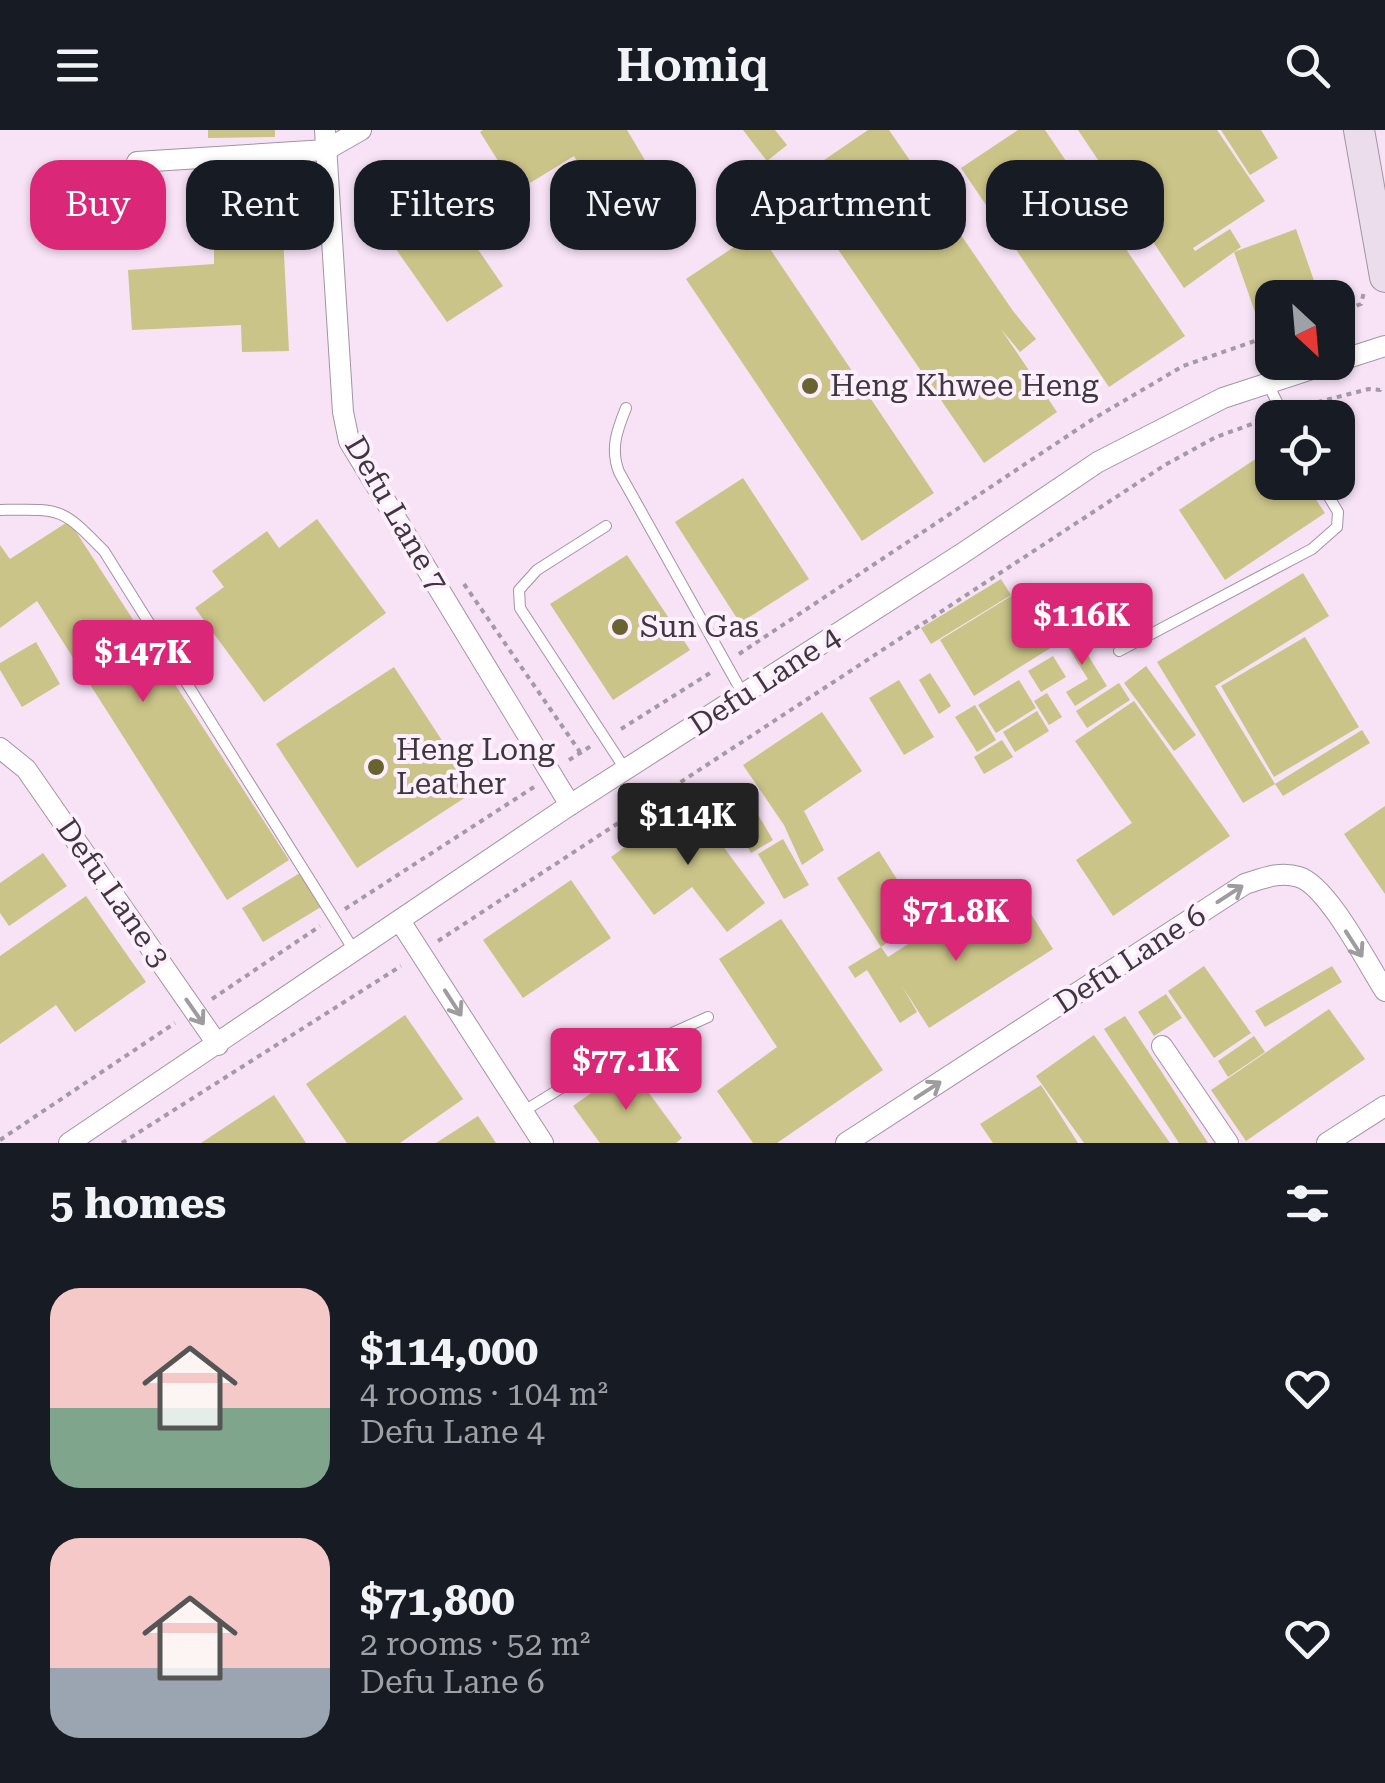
<!DOCTYPE html>
<html lang="en">
<head>
<meta charset="utf-8">
<style>
  :root { --surface:#171b24; --page:#242831; --text:#f1f3f6; --muted:#9ea1a6; --accent:#db2777 }
  body { margin:0; font-family:"Roboto Serif",serif; background:var(--page); color:var(--text); height:100vh; display:flex; flex-direction:column; font-size:38px; white-space:nowrap }
  * { box-sizing:border-box; margin:0 }
  p { font-size:32px; color:var(--muted) }
  .icon { flex:none; width:55px; height:55px; fill:none; stroke:currentColor; stroke-width:2; stroke-linecap:round; stroke-linejoin:round }
  .map { position:relative; height:1013px; overflow:hidden }
  .side { display:flex; flex-direction:column; background:var(--surface); flex:1 }
  .side>* { flex:none }
  .banner { position:absolute; left:30px; top:30px; width:1325px; height:90px; display:flex; gap:20px }
  .needle { width:65px; rotate:154deg }
  .buttons { position:absolute; left:1255px; top:150px; display:grid; gap:20px }
  .buttons a { display:grid; place-items:center; width:100px; height:100px; border-radius:20px; background:var(--surface); box-shadow:0 2px 8px #0004; font-size:50px }
  .price { position:absolute; translate:-50% -85px; padding:0 22px; border-radius:10px; background:var(--accent); color:#fff; font-size:32px; line-height:65px; filter:drop-shadow(0 2px 5px #0008) }
  .price::after { content:''; position:absolute; left:50%; top:60px; width:30px; height:22px; margin-left:-15px; background:inherit; clip-path:polygon(0 0,100% 0,50% 100%) }
  .price.current { background:#222; color:#fff }
  ul { padding:0; list-style:none }
  li { display:flex; align-items:center; gap:30px; height:250px; padding:0 50px }
  li span { display:grid; place-items:center; flex:none; width:280px; height:200px; border-radius:30px; color:#555 }
  li>.icon { margin-inline-start:auto }
  span .icon { width:120px; height:120px; fill:#fffc; stroke-width:1 }
  li b { font-size:42px }
  h2 { display:flex; justify-content:space-between; align-items:center; height:120px; padding:0 50px; font-size:42px }
  .tag { padding:0 35px; border-radius:30px; background:var(--surface); box-shadow:0 2px 8px #0004; font-size:35px; line-height:90px }
  .tag.current { background:var(--accent); color:#fff }
  header { display:flex; justify-content:space-between; align-items:center; height:130px; padding:0 50px; background:var(--surface); font-size:45px; font-weight:600 }
  .map>svg:first-child { display:block }
</style>
</head>
<body>
<header><svg class="icon" aria-label="menu" viewBox="0 0 24 24"><path d="M4 6h16M4 12h16M4 18h16"/></svg>Homiq<svg class="icon" aria-label="search" viewBox="0 0 24 24"><circle cx="10" cy="10" r="6"/><path d="M15 15l6 6"/></svg></header>
<div class="map">
<svg width="1385" height="1013" viewBox="0 0 1385 1013">
  <rect width="100%" height="100%" fill="#feeffe"/>
  <path fill="#f7e2f6" fill-rule="evenodd" d="M0 0H1385V1013H0ZM1272 168H1338V232H1272ZM1272 288H1338V352H1272Z"/>
  <g fill="#cac488">
    <polygon points="208,0 275,0 275,7 208,8"/>
    <polygon points="483,0 627,0 649,37 598,68 574,26 517,61 480,2"/>
    <polygon points="743,0 775,0 787,15 767,31"/>
    <polygon points="868,0 889,0 1013,181 1036,209 1020,222 1001,199 1057,282 984,333 792,52"/>
    <polygon points="1018,0 1045,0 1185,206 1109,257 961,38"/>
    <polygon points="1078,0 1217,0 1265,71 1193,118 1195,121 1230,99 1241,117 1234,122 1296,99 1320,168 1272,168 1272,202 1263,205 1234,122 1184,158"/>
    <polygon points="1221,0 1261,0 1278,28 1250,45"/>
    <polygon points="281,67 289,221 242,222 241,195 132,200 128,140 214,134 214,72"/>
    <polygon points="447,74 503,156 447,192 391,112"/>
    <polygon points="758,101 934,363 862,411 686,149"/>
    <polygon points="1272,318 1272,352 1304,352 1325,383 1225,450 1179,380"/>
    <polygon points="743,348 809,449 740,493 675,392"/>
    <polygon points="317,389 386,483 264,572 195,478 224,457 212,441 267,401 279,418"/>
    <polygon points="69,391 289,730 227,770 37,471 0,498 0,415 10,429"/>
    <polygon points="627,425 690,520 613,570 550,474"/>
    <polygon points="1303,443 1329,486 1215,556 1275,654 1243,673 1157,532"/>
    <polygon points="1001,449 1011,465 931,514 921,498"/>
    <polygon points="1016,463 1052,517 974,566 940,510"/>
    <polygon points="1068,493 1107,556 1075,576 1066,562 1088,549 1057,500"/>
    <polygon points="1305,507 1359,597 1274,647 1221,556"/>
    <polygon points="36,512 60,554 22,577 0,540 0,533"/>
    <polygon points="1053,526 1066,547 1041,562 1028,541"/>
    <polygon points="1146,536 1196,605 1174,621 1124,553"/>
    <polygon points="394,537 475,661 357,738 276,614"/>
    <polygon points="930,543 951,576 939,584 919,550"/>
    <polygon points="899,550 934,607 904,625 869,568"/>
    <polygon points="1019,550 1036,578 996,603 978,575"/>
    <polygon points="1119,553 1130,570 1087,598 1076,581"/>
    <polygon points="1047,563 1062,587 1049,595 1034,571"/>
    <polygon points="1134,571 1230,706 1113,786 1076,730 1132,693 1075,611"/>
    <polygon points="975,575 996,610 977,622 955,587"/>
    <polygon points="1037,581 1049,601 1015,622 1003,602"/>
    <polygon points="822,582 862,641 804,681 824,720 802,735 784,695 743,635"/>
    <polygon points="1362,600 1370,613 1283,666 1275,654"/>
    <polygon points="1002,610 1013,627 984,644 974,627"/>
    <polygon points="744,661 773,710 751,723 723,675"/>
    <polygon points="689,670 765,773 727,802 692,757 654,785 611,727"/>
    <polygon points="1385,676 1385,764 1344,704"/>
    <polygon points="783,709 809,755 784,769 758,724"/>
    <polygon points="879,721 923,790 881,817 837,748"/>
    <polygon points="43,723 67,756 9,796 0,783 0,753"/>
    <polygon points="300,743 321,777 263,812 242,778"/>
    <polygon points="571,750 611,808 523,868 483,810"/>
    <polygon points="1019,765 1053,819 929,898 902,856 917,882 900,893 867,840 855,848 848,837 881,817 888,827 933,798 943,813"/>
    <polygon points="86,766 146,852 75,902 56,875 0,914 0,826"/>
    <polygon points="781,789 883,940 777,1013 753,1013 717,961 777,917 719,829"/>
    <polygon points="1204,836 1251,903 1214,928 1168,861"/>
    <polygon points="1332,836 1342,852 1265,897 1255,881"/>
    <polygon points="1166,864 1182,888 1154,906 1138,882"/>
    <polygon points="1329,879 1365,929 1246,1011 1211,960"/>
    <polygon points="405,885 463,969 400,1013 347,1013 306,954"/>
    <polygon points="1125,886 1208,1013 1179,1013 1104,899"/>
    <polygon points="1094,905 1170,1013 1084,1013 1036,946"/>
    <polygon points="1254,906 1265,922 1228,947 1218,931"/>
    <polygon points="629,936 682,1008 676,1013 600,1013 573,976"/>
    <polygon points="1041,955 1078,1013 993,1013 980,994"/>
    <polygon points="274,965 306,1013 201,1013"/>
    <polygon points="478,986 496,1013 436,1013"/>
  </g>
  <g fill="none" stroke-linecap="round" stroke-linejoin="round">
    <defs>
      <g id="lane">
        <polyline points="1268,254 1285,288"/>
        <path d="M626 278C617 300 610 319 619 342L743 564"/>
        <path d="M0 380C62 379 61 377 104 421L355 822"/>
        <polyline points="606,396 537,440 519,460 520,478 625,639"/>
        <polyline points="1119,521 1312,419 1337,397 1338,382 1320,352"/>
        <polyline points="524,981 592,939 708,887"/>
      </g>
      <g id="street">
        <polyline points="325,0 343,282 349,311 570,675"/>
        <polyline points="137,32 326,20 361,0"/>
        <polyline points="1338,231 1385,216"/>
        <polyline points="0,618 26,639 218,915"/>
        <polyline points="400,791 543,1013"/>
        <polyline points="1162,916 1228,1013"/>
        <polyline points="69,1013 570,675 963,423 1098,332 1223,268 1333,232"/>
        <path d="M846 1013 1245 754C1264 748 1280 741 1299 747 1328 756 1368 835 1385 861"/>
        <polyline points="1327,1013 1385,976"/>
      </g>
      <polyline id="secondary" points="1359,0 1385,147"/>
    </defs>
    <use href="#lane" stroke="#a294a2" stroke-width="12"/>
    <use href="#street" stroke="#a294a2" stroke-width="22"/>
    <use href="#secondary" stroke="#a294a2" stroke-width="32"/>
    <g stroke="#a499a4" stroke-width="4" stroke-dasharray="5 5" stroke-linecap="butt">
      <polyline points="1338,183 1361,174 1364,162"/>
      <polyline points="1298,277 1369,259 1380,260 1382,257"/>
      <polyline points="464,454 580,622"/>
      <polyline points="739,524 1093,289 1183,236 1272,205"/>
      <polyline points="621,599 710,543"/>
      <polyline points="569,630 591,616"/>
      <polyline points="345,779 534,657"/>
      <polyline points="438,811 1165,335 1216,307 1266,289"/>
      <polyline points="212,869 320,796"/>
      <polyline points="0,1010 175,893"/>
      <polyline points="122,1013 401,836"/>
    </g>
    <use href="#lane" stroke="#fff" stroke-width="10"/>
    <use href="#street" stroke="#fff" stroke-width="20"/>
    <use href="#secondary" stroke="#ecddec" stroke-width="30"/>
  </g>
  <defs><path id="oneway-shaft" d="M-6 0H5M1.5-3L5.5 0L1.5 3" fill="none" stroke-width="1.6" stroke-linecap="round" stroke-linejoin="round" transform="scale(2.5)"/></defs>
  <g stroke="#9e9c9e">
    <use href="#oneway-shaft" transform="translate(1230 764) rotate(-33)"/>
    <use href="#oneway-shaft" transform="translate(1354 814) rotate(57)"/>
    <use href="#oneway-shaft" transform="translate(453 873) rotate(57)"/>
    <use href="#oneway-shaft" transform="translate(195 882) rotate(55)"/>
    <use href="#oneway-shaft" transform="translate(928 960) rotate(-33)"/>
  </g>
  <g fill="#68632f" stroke="#feeffe" stroke-width="4">
    <circle cx="810" cy="256" r="10"/>
    <circle cx="620" cy="497" r="10"/>
    <circle cx="376" cy="637" r="10"/>
  </g>
  <g text-anchor="middle" stroke-width="8" stroke-linejoin="round" paint-order="stroke">
    <g font-size="30" fill="#3e383e" stroke="#feeffe" text-anchor="start">
      <text x="830" y="266">Heng Khwee Heng</text>
      <text x="640" y="507">Sun Gas</text>
      <text x="396" y="630">Heng Long<tspan x="396" dy="34">Leather</tspan></text>
    </g>
    <g font-size="30" fill="#3e383e" stroke="#feeffe">
      <text transform="translate(396 384) rotate(60)" y="10">Defu Lane 7</text>
      <text transform="translate(765 551) rotate(-33)" y="10">Defu Lane 4</text>
      <text transform="translate(113 763) rotate(55)" y="10">Defu Lane 3</text>
      <text transform="translate(1130 829) rotate(-33)" y="10">Defu Lane 6</text>
    </g>
  </g>
</svg>
<div class="buttons">
<a><svg class="needle" viewBox="-14 -14 28 28"><path d="M0-13l5 13h-10z" fill="#e53935"/><path d="M0 13l5-13h-10z" fill="#9ea1a6"/></svg></a>
<a><svg class="icon" aria-label="locate" viewBox="0 0 24 24"><circle cx="12" cy="12" r="6"/><path d="M12 2v4M12 18v4M2 12h4M18 12h4"/></svg></a>
</div>
<b class="price" style="left:1082px;top:538px">$116K</b>
<b class="price" style="left:143px;top:575px">$147K</b>
<b class="price current" style="left:688px;top:738px">$114K</b>
<b class="price" style="left:956px;top:834px">$71.8K</b>
<b class="price" style="left:626px;top:983px">$77.1K</b>
<div class="banner">
<a class="tag current">Buy</a>
<a class="tag">Rent</a>
<a class="tag">Filters</a>
<a class="tag">New</a>
<a class="tag">Apartment</a>
<a class="tag">House</a>
</div>
</div>
<section class="side">
<h2>5 homes<svg class="icon" aria-label="filters" viewBox="0 0 24 24"><path d="M4 7h16M4 17h16"/><circle cx="9" cy="7" r="2"/><circle cx="15" cy="17" r="2"/></svg></h2>
<ul>
<li><span style="background:linear-gradient(#f6c9c9 60%,#7fa58c 0)"><svg class="icon" aria-label="home" viewBox="0 0 24 24"><path d="M3 11l9-7 9 7M6 9v11h12V9"/></svg></span><div><b>$114,000</b><p>4 rooms · 104 m²</p><p>Defu Lane 4</p></div><svg class="icon" aria-label="heart" viewBox="0 0 24 24"><path d="M12 20l-8-8c-3-5 5-10 8-4 3-6 11-1 8 4z"/></svg></li>
<li><span style="background:linear-gradient(#f6c9c9 65%,#9aa5b1 0)"><svg class="icon" aria-label="home" viewBox="0 0 24 24"><path d="M3 11l9-7 9 7M6 9v11h12V9"/></svg></span><div><b>$71,800</b><p>2 rooms · 52 m²</p><p>Defu Lane 6</p></div><svg class="icon" aria-label="heart" viewBox="0 0 24 24"><path d="M12 20l-8-8c-3-5 5-10 8-4 3-6 11-1 8 4z"/></svg></li>
</ul>
</section>
</body>
</html>
